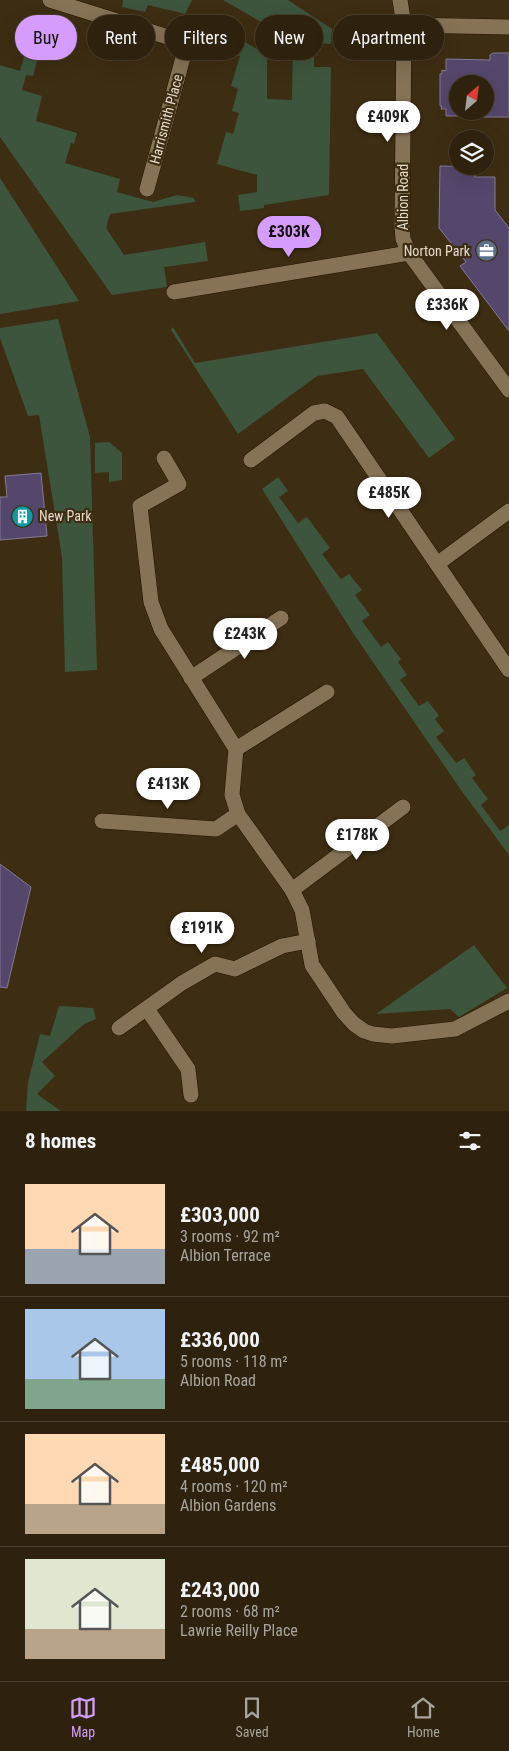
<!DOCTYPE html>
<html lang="en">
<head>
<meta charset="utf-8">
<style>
  :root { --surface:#2e220e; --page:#3a2f1c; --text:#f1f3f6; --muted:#a7a49e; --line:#493f2e; --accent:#d59cfb }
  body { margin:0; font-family:"Roboto Condensed",sans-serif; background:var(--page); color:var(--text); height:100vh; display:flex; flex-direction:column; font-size:19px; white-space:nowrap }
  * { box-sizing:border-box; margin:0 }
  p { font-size:16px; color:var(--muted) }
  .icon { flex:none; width:28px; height:28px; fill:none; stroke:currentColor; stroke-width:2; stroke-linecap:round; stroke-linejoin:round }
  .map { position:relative; height:1111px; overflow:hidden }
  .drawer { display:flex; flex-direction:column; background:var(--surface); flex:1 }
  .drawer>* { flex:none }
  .hud { position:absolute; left:15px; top:15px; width:480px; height:45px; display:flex; gap:10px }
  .needle { width:32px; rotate:28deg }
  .fabs { position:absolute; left:449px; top:75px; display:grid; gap:10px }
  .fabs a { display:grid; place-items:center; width:45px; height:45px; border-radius:50%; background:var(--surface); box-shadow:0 5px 20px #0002,0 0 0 1px var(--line); font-size:25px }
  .price { position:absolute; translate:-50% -42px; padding:0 11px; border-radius:18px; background:#fff; color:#222; font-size:16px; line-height:32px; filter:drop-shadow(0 1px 2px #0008) }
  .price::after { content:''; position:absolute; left:50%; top:30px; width:15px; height:11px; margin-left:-8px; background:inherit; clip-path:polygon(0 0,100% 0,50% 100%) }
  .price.selected { background:var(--accent); color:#111 }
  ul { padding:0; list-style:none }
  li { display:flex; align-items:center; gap:15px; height:125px; padding:0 25px }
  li+li { border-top:1px solid var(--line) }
  li span { display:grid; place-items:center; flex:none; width:140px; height:100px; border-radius:0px; color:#555 }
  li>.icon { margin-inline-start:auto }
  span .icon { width:60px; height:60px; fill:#fffc; stroke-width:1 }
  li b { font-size:21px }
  h2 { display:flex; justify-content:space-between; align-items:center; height:60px; padding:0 25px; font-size:21px }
  .chip { padding:0 18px; border-radius:22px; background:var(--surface); box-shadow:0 5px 20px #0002,0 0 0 1px var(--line); font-size:18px; line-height:45px }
  .chip.selected { background:var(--accent); color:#111 }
  .menu { display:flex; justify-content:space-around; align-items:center; height:70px; border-top:1px solid var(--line); background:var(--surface); font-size:14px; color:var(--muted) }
  .menu a { display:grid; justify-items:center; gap:2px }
  .menu .selected { color:var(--accent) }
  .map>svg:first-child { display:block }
</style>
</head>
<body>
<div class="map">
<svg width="509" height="1111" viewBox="0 0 509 1111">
  <rect width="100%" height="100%" fill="#3d2d12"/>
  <g fill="#3d553c">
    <polygon points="123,0 192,0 185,14 148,5 145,12 122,7"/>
    <polygon points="223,0 288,0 332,29 331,44 314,43 314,67 331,67 329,195 264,205 264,208 240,211 238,195 257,192 257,175 217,164 226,132 233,134 239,113 232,111 238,89 231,86 240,56 236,55 240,39 267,55 267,99 292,100 293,36 278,36 280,33"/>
    <polygon points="40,18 48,21 33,76 26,75 22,90 42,96 36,121 77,133 74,144 71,143 65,163 120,179 117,192 153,202 177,195 194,198 195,202 110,214 106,228 124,255 205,242 208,261 164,267 167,287 112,295 0,137 0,65 20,71 27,46 32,47"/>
    <polygon points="0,178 79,301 0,314"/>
    <polygon points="58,319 90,437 97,670 65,672 62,557 39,415 28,416 0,338 0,328"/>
    <polygon points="173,327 195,363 377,333 455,439 429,458 363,369 317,376 238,434 171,330"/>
    <polygon points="109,442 122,453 122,480 109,482 109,472 95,473 95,443"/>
    <polygon points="278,477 288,491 279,497 298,523 307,517 330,548 322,554 341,579 349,574 362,590 355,595 370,615 362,621 381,647 388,642 401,659 398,662 407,675 400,680 419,706 428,701 439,716 435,719 444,731 436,737 456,763 464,758 476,775 472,778 488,799 481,805 500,831 509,825 509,855 461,790 353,633 262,489"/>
    <polygon points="474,945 507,988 459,1017 450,1009 376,1014"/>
    <polygon points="59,1006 93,1008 96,1019 84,1024 42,1062 55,1076 37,1094 61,1111 26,1111 28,1082 40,1034 50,1036"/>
  </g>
  <g fill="#55476b" stroke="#847998" fill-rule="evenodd">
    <path d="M493 53H509V117H480L477 112V116H446V109H441L442 106H440V74H442V70L446 71V59L490 60V55ZM458 84H485V111H458Z"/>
    <polygon points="440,166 475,167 475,177 495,177 495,210 509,228 509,331 460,266 466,262 439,228"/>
    <polygon points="41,473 47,536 0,540 0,497 7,497 5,476"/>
    <polygon points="0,864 31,887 7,988 0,987"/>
  </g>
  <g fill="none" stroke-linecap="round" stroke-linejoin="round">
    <defs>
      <g id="street">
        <polyline points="50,0 187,43 147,189"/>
        <polyline points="400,0 404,25 402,226 403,239 409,253 509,390"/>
        <polyline points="404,25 509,27"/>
        <polyline points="174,292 409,253"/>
        <polyline points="164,458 179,484 140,506 151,602 161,629 236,749 232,795 238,814 292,890 302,910 312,965 344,1013 354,1024 364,1031 373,1034 392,1036 455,1029 509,1001"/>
        <polyline points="251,460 314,413 325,411 337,417 509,670"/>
        <polyline points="437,564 509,511"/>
        <polyline points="191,678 281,618"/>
        <polyline points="236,749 327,692"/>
        <polyline points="102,821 216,829 238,814"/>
        <polyline points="292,890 403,807"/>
        <polyline points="147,1009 188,1069 191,1095"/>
        <polyline points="119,1028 182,983 215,964 235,969 282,946 308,941"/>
      </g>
    </defs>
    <use href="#street" stroke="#241400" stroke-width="16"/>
    <use href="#street" stroke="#867356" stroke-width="15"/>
  </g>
  <defs>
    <symbol id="office-disc" viewBox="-11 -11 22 22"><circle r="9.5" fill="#5c6f8a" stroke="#3d2d12"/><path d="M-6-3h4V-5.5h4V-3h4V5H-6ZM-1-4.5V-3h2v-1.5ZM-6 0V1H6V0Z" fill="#fff"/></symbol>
    <symbol id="building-disc" viewBox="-11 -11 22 22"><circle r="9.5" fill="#0f9aa8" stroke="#3d2d12"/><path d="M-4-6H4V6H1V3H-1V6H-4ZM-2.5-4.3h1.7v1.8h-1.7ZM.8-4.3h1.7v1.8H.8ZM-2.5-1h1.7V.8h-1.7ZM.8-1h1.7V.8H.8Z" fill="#fff"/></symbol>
  </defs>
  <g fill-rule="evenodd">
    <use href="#office-disc" x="474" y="238" width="25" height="25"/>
    <use href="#building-disc" x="10" y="504" width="25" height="25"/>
  </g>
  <g text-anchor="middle" stroke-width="4.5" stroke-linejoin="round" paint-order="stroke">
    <g font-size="14" fill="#e5dacb" stroke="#3d2d12">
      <text transform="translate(166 119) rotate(-75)" y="5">Harrismith Place</text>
      <text transform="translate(403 197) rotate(-90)" y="5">Albion Road</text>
    </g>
    <g font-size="14" fill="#e5dacb" stroke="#3d2d12" text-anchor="end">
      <text x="470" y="256">Norton Park</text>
      <text x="39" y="521" text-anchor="start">New Park</text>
    </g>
  </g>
</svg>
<div class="fabs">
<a><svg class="needle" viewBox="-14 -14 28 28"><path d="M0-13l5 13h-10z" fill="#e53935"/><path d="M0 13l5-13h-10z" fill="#a7a49e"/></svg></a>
<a><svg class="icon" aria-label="layers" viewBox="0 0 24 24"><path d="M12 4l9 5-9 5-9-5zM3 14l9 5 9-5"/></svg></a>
</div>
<b class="price" style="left:388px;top:143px">£409K</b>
<b class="price selected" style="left:289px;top:258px">£303K</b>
<b class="price" style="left:447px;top:331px">£336K</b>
<b class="price" style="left:389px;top:519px">£485K</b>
<b class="price" style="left:245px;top:660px">£243K</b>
<b class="price" style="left:168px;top:810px">£413K</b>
<b class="price" style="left:357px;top:861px">£178K</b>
<b class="price" style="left:202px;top:954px">£191K</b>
<div class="hud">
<a class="chip selected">Buy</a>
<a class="chip">Rent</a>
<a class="chip">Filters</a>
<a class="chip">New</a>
<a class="chip">Apartment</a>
</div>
</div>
<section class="drawer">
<h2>8 homes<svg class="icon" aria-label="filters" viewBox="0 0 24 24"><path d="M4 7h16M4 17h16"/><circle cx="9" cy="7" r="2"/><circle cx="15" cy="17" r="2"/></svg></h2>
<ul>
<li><span style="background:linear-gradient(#ffd9b3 65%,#9aa5b1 0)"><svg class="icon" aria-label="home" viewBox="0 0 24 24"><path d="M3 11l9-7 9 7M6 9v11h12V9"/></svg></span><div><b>£303,000</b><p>3 rooms · 92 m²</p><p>Albion Terrace</p></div></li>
<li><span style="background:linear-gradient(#a9c7e8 70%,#7fa58c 0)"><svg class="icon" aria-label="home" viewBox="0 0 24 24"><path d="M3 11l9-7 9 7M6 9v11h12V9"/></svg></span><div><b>£336,000</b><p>5 rooms · 118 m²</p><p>Albion Road</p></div></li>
<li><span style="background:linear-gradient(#ffd9b3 70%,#b9a48a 0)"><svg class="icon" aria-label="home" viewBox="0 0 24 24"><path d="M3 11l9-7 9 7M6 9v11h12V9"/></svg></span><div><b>£485,000</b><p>4 rooms · 120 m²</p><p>Albion Gardens</p></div></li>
<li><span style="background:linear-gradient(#dfe7d0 70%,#b9a48a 0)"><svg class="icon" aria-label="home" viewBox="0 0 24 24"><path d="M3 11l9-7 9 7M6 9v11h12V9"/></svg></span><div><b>£243,000</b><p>2 rooms · 68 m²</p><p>Lawrie Reilly Place</p></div></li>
</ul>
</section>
<nav class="menu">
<a class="selected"><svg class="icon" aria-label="map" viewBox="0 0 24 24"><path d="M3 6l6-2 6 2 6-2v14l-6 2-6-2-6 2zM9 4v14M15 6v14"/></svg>Map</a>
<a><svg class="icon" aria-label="saved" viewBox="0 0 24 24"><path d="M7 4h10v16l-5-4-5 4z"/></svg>Saved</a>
<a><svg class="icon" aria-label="home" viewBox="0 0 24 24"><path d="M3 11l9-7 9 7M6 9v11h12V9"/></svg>Home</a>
</nav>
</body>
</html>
